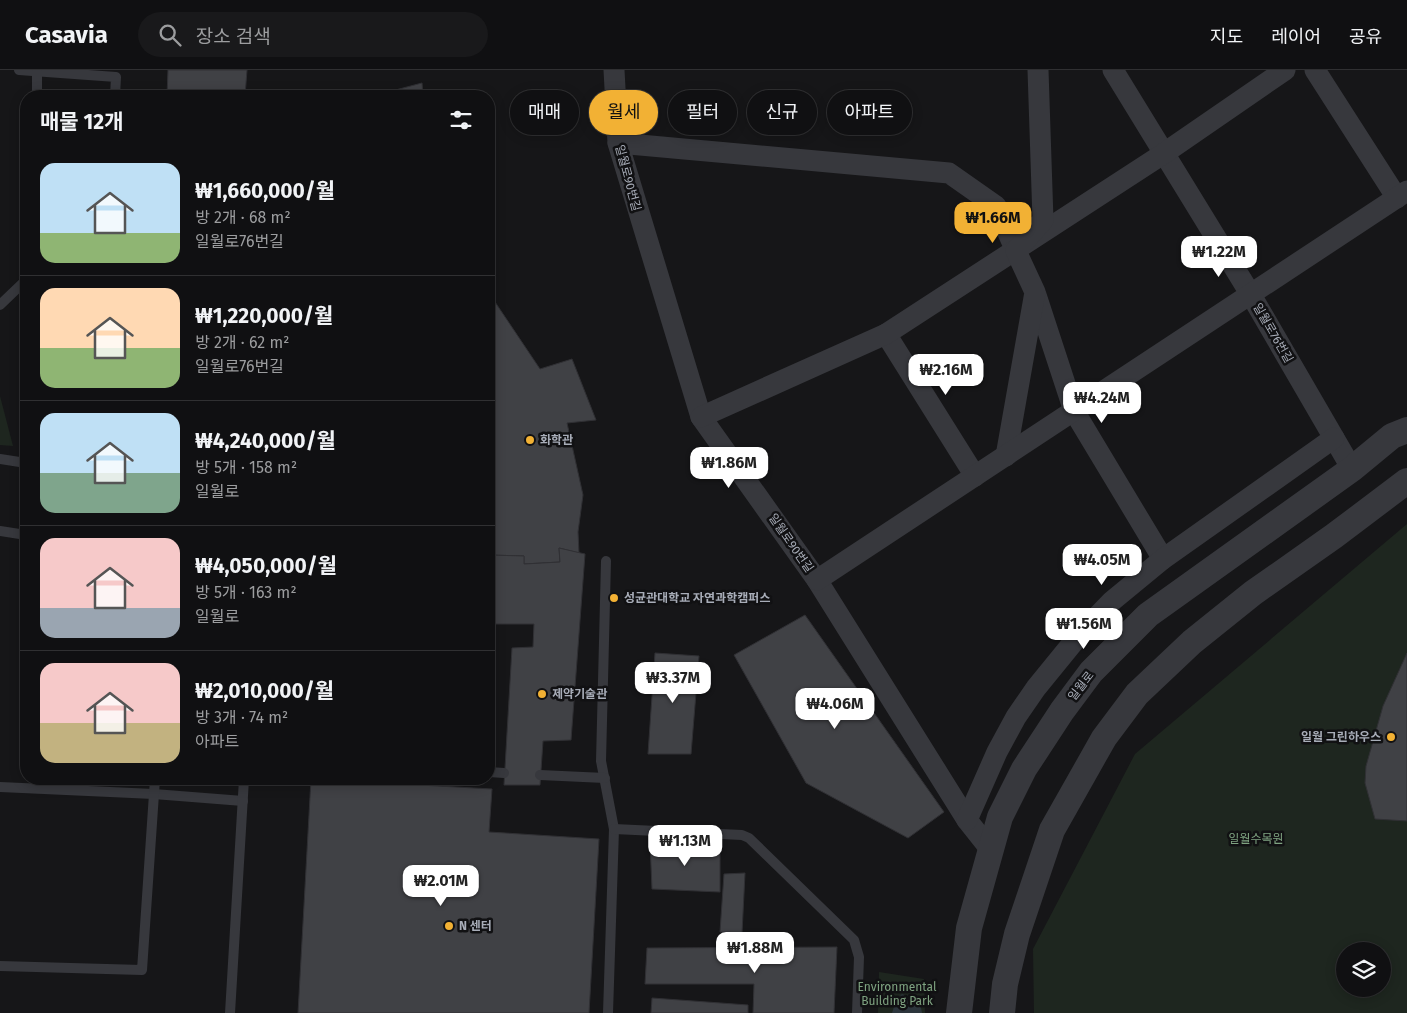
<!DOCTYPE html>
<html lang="ko">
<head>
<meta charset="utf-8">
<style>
  :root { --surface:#101012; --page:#19191b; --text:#f1f3f6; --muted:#9c9d9f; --line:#303032; --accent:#f2b134 }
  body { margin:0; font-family:"Fira Sans","Noto Sans KR",sans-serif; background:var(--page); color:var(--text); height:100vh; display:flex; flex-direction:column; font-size:19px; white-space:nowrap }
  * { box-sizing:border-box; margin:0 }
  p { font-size:16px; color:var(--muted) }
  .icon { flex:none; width:28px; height:28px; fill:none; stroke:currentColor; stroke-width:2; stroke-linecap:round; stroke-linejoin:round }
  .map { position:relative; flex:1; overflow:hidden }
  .details { position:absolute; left:20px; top:20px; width:475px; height:695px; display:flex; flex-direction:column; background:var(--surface); border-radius:20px; box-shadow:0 2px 12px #0003,0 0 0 1px var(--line) }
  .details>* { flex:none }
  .hud { position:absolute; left:510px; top:20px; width:475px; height:45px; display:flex; gap:10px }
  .fabs { position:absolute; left:1336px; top:872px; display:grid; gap:10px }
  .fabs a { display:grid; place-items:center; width:55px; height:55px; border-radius:50%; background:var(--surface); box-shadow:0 2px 12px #0003,0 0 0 1px var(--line); font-size:25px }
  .price { position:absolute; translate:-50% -42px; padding:0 11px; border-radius:10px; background:#fff; color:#222; font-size:16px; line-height:32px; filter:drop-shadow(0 1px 2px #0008) }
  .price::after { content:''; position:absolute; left:50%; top:30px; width:15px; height:11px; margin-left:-8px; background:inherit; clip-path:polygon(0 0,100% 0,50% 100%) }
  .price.selected { background:var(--accent); color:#111 }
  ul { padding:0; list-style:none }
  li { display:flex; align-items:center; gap:15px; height:125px; padding:0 20px }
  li+li { border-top:1px solid var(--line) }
  li span { display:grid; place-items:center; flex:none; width:140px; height:100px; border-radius:15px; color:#555 }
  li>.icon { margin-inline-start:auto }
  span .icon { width:60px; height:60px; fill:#fffc; stroke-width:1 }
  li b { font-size:21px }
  h2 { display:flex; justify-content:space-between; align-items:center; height:60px; padding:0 20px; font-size:21px }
  .tag { padding:0 18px; border-radius:22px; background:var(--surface); box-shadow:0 2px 12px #0003,0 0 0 1px var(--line); font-size:18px; line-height:45px }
  .tag.selected { background:var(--accent); color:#111 }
  header { display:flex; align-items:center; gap:30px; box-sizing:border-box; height:70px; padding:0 25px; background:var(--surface); border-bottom:1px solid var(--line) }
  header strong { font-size:24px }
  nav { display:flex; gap:28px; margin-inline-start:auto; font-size:18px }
  .search { width:350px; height:45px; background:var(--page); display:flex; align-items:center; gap:12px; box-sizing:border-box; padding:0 18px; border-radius:28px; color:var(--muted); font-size:19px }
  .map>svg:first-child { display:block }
</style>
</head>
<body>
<header>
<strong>Casavia</strong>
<div class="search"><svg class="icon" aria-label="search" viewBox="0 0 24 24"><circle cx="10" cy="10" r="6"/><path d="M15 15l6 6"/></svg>장소 검색</div>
<nav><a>지도</a><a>레이어</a><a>공유</a></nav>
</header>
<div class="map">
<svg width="1407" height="943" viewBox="0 0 1407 943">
  <rect width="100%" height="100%" fill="#161618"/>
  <g fill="#1e261f" fill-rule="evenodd">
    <polygon points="0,326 13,376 0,375"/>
    <path d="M1407 454V943H1034L1033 879 1135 684ZM1345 881H1382V919H1345Z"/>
    <polygon points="879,902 924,909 925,943 878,943"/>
  </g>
  <polygon fill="#2c353c" points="902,924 920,933 922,943 892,943 896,931"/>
  <g fill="#404145" stroke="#303034">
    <polygon points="168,0 247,0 245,26 167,26"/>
    <polygon points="422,13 423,26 388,26 388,22"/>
    <polygon points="493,229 540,299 572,289 596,350 567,353 583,425 578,462 579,483 559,478 560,492 524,494 524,486 489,485 489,231"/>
    <polygon points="559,478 585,484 571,670 543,671 540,715 504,715 512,578 533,577 534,554 489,554 489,485 524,486 524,494 560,492"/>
    <polygon points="805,545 944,742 908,768 806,713 734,585"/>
    <polygon points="655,583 699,586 691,684 648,684"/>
    <polygon points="1407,583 1407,751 1375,749 1365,713 1366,696 1383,636"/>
    <polygon points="311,709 492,719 489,762 599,769 589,943 298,943"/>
    <polygon points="650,771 720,775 720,822 652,819"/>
    <polygon points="745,803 742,863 720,862 724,804"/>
    <polygon points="837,877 834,943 753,943 754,914 645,914 647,878"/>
    <polygon points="652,928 748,935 748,943 651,943"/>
  </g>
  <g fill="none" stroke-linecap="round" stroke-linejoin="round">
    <g stroke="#37383d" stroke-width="10">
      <polyline points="19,0 116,7 115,26"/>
      <polyline points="37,26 37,1"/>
      <polyline points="0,235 26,210"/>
      <polyline points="0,389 26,393"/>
      <polyline points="0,461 26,465"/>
      <polyline points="606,491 601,691 614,759 608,943"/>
      <polyline points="489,702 504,703"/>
      <polyline points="540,705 605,708"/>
      <polyline points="0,717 154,724 243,731"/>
      <polyline points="614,759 742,765 749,768 854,870 859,887 857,943"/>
      <polyline points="0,896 142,900 155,709"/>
      <polyline points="230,943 244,709"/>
    </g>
    <g stroke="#37383d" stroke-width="21">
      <polyline points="614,0 618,73 701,347 817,510 967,750 990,779"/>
      <polyline points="1113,0 1251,225 1352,399"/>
      <polyline points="1315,0 1397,128"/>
      <polyline points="618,73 949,103 996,136 1016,181"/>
      <polyline points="1036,225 1074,341 1163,489"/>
      <polyline points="886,264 975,406"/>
      <polyline points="701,347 886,264 1163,84 1285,0"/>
      <polyline points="1006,386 1035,222 1016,181 1043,150 1038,0"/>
      <polyline points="817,510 1407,121"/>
      <polyline points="967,750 997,682 1016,647 1036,618 1080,564 1112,531 1163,489 1334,368"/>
    </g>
    <g stroke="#37383d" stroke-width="26">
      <polyline points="959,943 969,858 1000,747 1024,699 1062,641 1091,602 1148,545 1352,399 1392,366 1407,360"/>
      <polyline points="1002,943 1005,914 1017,864 1052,760 1104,668 1137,624 1192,572 1253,523 1334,466 1407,411"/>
    </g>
  </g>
  <g fill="#f2b134" stroke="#111113" stroke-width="2">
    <circle cx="530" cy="370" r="5"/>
    <circle cx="614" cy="528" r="5"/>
    <circle cx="542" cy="624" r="5"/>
    <circle cx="1391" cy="667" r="5"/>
    <circle cx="449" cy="856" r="5"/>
  </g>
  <g text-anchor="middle" stroke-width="5" stroke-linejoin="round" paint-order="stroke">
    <g font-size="12" fill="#a8adb8" stroke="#111113">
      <text transform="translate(628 108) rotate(75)" y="4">일월로90번길</text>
      <text transform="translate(1273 263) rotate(60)" y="4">일월로76번길</text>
      <text transform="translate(791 473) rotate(55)" y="4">일월로90번길</text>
      <text transform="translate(1081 616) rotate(-52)" y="4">일월로</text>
    </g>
    <g font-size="12" font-weight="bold" fill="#a8adb8" stroke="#111113" text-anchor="start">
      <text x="540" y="374">화학관</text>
      <text x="624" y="532">성균관대학교 자연과학캠퍼스</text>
      <text x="552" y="628">제약기술관</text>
      <text x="1381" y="671" text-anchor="end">일월 그린하우스</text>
      <text x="459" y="860">N 센터</text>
    </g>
    <g font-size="12" fill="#7fa381" stroke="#111113">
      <text x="1256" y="773">일월수목원</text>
      <text x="897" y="921">Environmental<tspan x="897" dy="14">Building Park</tspan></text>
    </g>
  </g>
</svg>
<div class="fabs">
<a><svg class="icon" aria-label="layers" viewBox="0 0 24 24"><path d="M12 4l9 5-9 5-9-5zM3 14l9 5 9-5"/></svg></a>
</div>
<b class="price selected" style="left:993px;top:174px">₩1.66M</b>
<b class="price" style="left:1219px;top:208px">₩1.22M</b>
<b class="price" style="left:946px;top:326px">₩2.16M</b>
<b class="price" style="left:1102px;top:354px">₩4.24M</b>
<b class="price" style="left:729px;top:419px">₩1.86M</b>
<b class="price" style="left:1102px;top:516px">₩4.05M</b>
<b class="price" style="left:1084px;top:580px">₩1.56M</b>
<b class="price" style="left:673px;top:634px">₩3.37M</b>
<b class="price" style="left:835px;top:660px">₩4.06M</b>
<b class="price" style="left:685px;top:797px">₩1.13M</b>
<b class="price" style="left:441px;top:837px">₩2.01M</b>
<b class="price" style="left:755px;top:904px">₩1.88M</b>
<div class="hud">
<a class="tag">매매</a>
<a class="tag selected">월세</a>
<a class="tag">필터</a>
<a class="tag">신규</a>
<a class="tag">아파트</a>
</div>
<section class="details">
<h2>매물 12개<svg class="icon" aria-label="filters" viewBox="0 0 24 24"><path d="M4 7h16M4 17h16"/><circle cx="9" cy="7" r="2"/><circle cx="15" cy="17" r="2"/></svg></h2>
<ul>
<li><span style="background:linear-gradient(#bfe0f5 70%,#8fb573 0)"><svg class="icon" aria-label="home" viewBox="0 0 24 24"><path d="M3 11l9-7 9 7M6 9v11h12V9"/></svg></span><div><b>₩1,660,000/월</b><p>방 2개 · 68 m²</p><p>일월로76번길</p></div></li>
<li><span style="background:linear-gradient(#ffd9b3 60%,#8fb573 0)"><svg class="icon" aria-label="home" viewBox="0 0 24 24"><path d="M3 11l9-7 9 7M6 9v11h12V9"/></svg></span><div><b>₩1,220,000/월</b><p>방 2개 · 62 m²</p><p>일월로76번길</p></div></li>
<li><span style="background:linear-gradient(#bfe0f5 60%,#7fa58c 0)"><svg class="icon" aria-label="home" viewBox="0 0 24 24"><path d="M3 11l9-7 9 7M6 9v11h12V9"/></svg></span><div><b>₩4,240,000/월</b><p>방 5개 · 158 m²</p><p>일월로</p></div></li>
<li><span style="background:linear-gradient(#f6c9c9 70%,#9aa5b1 0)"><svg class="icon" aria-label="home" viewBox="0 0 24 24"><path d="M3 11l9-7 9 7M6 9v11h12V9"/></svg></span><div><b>₩4,050,000/월</b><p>방 5개 · 163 m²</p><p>일월로</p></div></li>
<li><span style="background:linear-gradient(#f6c9c9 60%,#c2b280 0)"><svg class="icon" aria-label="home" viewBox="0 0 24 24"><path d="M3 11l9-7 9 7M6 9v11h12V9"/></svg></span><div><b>₩2,010,000/월</b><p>방 3개 · 74 m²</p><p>아파트</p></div></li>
</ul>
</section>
</div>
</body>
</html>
